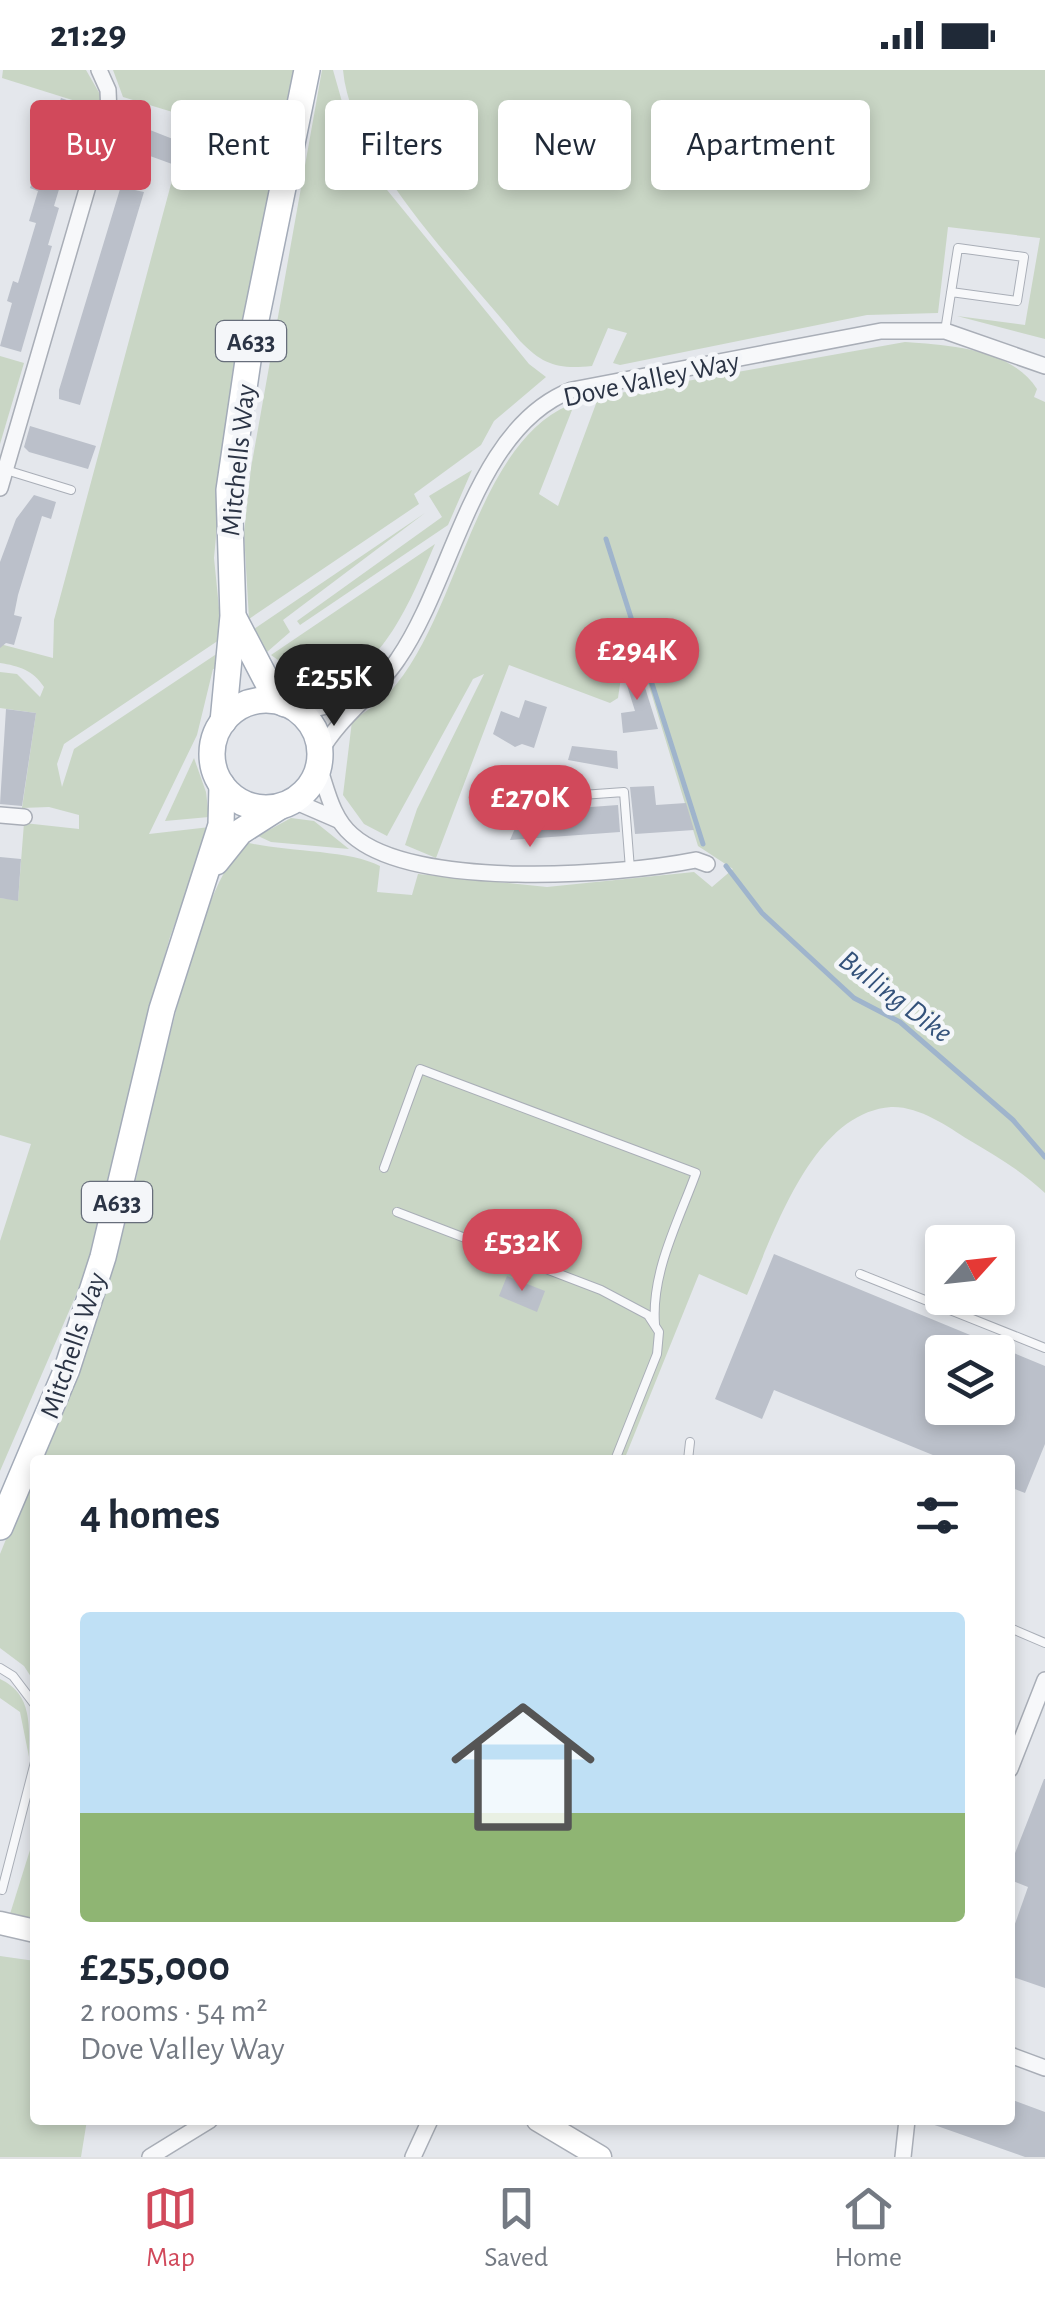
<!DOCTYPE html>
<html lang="en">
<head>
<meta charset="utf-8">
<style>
  :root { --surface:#fff; --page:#f6f6f7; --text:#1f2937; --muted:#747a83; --line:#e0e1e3; --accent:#d1495b }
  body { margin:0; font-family:"Alegreya Sans",sans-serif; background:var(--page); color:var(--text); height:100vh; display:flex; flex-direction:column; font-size:38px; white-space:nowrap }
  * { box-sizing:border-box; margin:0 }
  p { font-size:32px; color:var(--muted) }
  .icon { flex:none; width:55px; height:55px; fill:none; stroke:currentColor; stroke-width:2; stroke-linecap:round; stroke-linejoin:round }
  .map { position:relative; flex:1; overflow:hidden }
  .side { position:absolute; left:30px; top:1385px; width:985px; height:670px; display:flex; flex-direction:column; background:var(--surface); border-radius:10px; box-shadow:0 5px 15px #0003 }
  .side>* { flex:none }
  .banner { position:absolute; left:30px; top:30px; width:985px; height:90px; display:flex; gap:20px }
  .needle { width:65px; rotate:63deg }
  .fabs { position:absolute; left:925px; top:1155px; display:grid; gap:20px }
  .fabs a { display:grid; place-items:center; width:90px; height:90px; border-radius:10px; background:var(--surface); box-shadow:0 5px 15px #0003; font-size:50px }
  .price { position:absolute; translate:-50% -85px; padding:0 22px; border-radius:35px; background:var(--accent); color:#fff; font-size:32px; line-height:65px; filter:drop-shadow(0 2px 5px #0008) }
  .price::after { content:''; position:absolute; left:50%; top:60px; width:30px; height:22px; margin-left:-15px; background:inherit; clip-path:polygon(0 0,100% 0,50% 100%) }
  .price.on { background:#222; color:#fff }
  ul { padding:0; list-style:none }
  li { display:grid; align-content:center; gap:20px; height:530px; padding:0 50px }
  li+li { border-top:2px solid var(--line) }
  li span { display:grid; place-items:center; height:310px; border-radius:10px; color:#555 }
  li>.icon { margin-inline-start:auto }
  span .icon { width:180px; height:180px; fill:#fffc; stroke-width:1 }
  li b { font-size:42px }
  h2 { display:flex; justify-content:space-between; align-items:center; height:120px; padding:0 50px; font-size:42px }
  .tag { padding:0 35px; border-radius:10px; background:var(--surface); box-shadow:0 5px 15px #0003; font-size:35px; line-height:90px }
  .tag.on { background:var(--accent); color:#fff }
  .status { display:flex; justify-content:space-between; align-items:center; height:70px; padding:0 50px; background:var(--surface); direction:ltr }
  .status svg { height:28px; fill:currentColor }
  .tab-bar { display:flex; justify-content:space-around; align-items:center; height:140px; border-top:2px solid var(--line); background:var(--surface); font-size:28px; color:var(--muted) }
  .tab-bar a { display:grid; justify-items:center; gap:5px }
  .tab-bar .on { color:var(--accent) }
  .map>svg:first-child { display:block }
</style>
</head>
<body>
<div class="status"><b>21:29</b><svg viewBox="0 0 49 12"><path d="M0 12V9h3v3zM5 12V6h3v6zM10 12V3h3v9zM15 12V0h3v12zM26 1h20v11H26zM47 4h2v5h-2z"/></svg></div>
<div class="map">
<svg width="1045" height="2087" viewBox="0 0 1045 2087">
  <rect width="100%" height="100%" fill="#e4e7ec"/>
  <g fill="#c9d6c5">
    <polygon points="3,0 86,0 101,26 101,39 2,8"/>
    <path d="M113 0H297L221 414 214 488 222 568 64 674 57 694 62 717 74 679 221 581 222 598 213 599 197 665 149 764 210 757 170 867 142 966 89 1195 0 1401V1171L31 1074 0 1065V828L18 830 24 753 79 759V745L49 737 22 738 36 643 0 638V602L17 604 40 627 44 617C33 600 19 596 0 593V574L53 588 54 550 189 47 123 27Z"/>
    <polygon points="322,0 333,0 352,67 383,115 529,294 546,307 494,351 481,375 414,424 419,434 249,549 244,463 251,398"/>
    <path d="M343 0H1045V269L957 246 1025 255 1040 168 948 157 938 243 867 245 620 295 613 293 627 263 608 258 592 296C559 299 544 296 520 271 463 200 351 90 343 0Z"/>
    <path d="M905 272C949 275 1012 279 1037 319L1034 327 1045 332V1123C1022 1101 996 1086 969 1070 947 1056 919 1036 891 1037 812 1043 774 1163 747 1225L699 1204 624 1390H38C67 1319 97 1249 119 1176 142 1105 193 801 249 773 287 782 349 780 380 796L377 822 412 825 418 804 547 817 694 802 712 817 733 799 698 776 639 583 617 590 621 607 618 628 610 633 509 595 436 788 405 775 417 739 484 604 473 609 387 766 364 754 343 725 352 651C364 642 379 634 389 623 459 547 474 376 569 335L572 340 539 424 558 436 597 331 603 326Z"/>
    <polygon points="0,286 24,293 0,374"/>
    <polygon points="472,400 448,455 300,555 297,551 442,447 429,426"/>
    <polygon points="425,443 283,550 290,562 267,582 254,559"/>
    <path d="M435 474C410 531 385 599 321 621L271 585Z"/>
    <polygon points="194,688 206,722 209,747 165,751"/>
    <polygon points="291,748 314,751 349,779 271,772 258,766"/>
    <polygon points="35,1398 35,1613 24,1596 0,1578 0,1484"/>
    <path d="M0 1609C33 1624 29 1657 29 1687L20 1642 0 1628Z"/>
    <polygon points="35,1764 35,1850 10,1844"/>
    <polygon points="0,1886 35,1891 35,2050 87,2050 81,2087 0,2087"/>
  </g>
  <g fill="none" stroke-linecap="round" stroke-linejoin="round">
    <g stroke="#9fb4cc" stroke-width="5">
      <polyline points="606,469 703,774"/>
      <polyline points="726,796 762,843 854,928 900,952 1013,1050 1045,1087"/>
    </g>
  </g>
  <g fill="#bbc0ca" fill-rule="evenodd">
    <polygon points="61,28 84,36 54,136 59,138 48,175 52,176 21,282 0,276 12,233 7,231 13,211 18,213 36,153 29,151 38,121 30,118"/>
    <polygon points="127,51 178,71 172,94 117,74"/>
    <polygon points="124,106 138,110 135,120 144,122 80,335 59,329 59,320"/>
    <polygon points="30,356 96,376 88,399 29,382 24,377"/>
    <polygon points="34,425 56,432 51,449 42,446 18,525 14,545 22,547 14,575 6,573 0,578 0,492 16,449"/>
    <polygon points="637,592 658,659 623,663 621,643 635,641 621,596"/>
    <polygon points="525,630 547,637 534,678 522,674 515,677 493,664 501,641 519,648"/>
    <polygon points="6,639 36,643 22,736 0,734"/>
    <polygon points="572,676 617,681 618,699 568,690"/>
    <polygon points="654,716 656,735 686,733 694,760 635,764 630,717"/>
    <polygon points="618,735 620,762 510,770 522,742"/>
    <polygon points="0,787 21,789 18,831 0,828"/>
    <path d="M774 1184 1045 1296V1374L1025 1423 1010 1417V1390H945L774 1320 762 1349 715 1329ZM942 1282H998V1338H942Z"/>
    <polygon points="507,1206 545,1221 537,1242 499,1226"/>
    <polygon points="1044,1709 1045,1709 1045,1918 1010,1906 1010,1868 1028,1817 1010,1810 1010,1796"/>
    <polygon points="1010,2029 1045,2042 1045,2087 1025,2087 926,2052 1010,2050"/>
  </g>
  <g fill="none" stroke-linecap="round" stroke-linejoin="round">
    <defs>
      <g id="service">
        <polyline points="945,261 958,178 1024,187 1017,231 951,222"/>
        <polyline points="6,400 71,420"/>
        <polyline points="554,727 624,722 630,799"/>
        <path d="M384 1098 420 999 696 1103C679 1150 651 1202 655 1254"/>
        <polyline points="397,1142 601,1220 648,1245 659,1262 657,1284 615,1390"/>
        <polyline points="860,1204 1045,1278"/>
        <polyline points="688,1390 690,1372"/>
        <polyline points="1010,1558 1045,1573"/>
        <polyline points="0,1598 13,1606 35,1635"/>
        <polyline points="2,1820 35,1692"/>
      </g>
      <g id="minor">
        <polyline points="0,418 109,44 108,20 99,0"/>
        <polyline points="300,642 358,629"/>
        <path d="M320 682C341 645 375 624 398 589 454 508 474 357 572 320L881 261H945L1045 296"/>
        <path d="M319 697C327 720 332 748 352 765 414 820 616 806 696 790L707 794"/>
        <polyline points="294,731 338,750"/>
        <polyline points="0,745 24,747"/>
        <polyline points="1010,1699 1045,1610"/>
        <polyline points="1010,1985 1045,1998"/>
        <polyline points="150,2087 210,2050"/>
        <polyline points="413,2087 430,2050"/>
        <polyline points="903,2087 907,2050"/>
      </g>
      <g id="secondary">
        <polyline points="0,1853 35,1861"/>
        <polyline points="538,2050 600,2087"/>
      </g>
      <g id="primary">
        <polyline points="235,550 270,617 285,634"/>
        <circle cx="266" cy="684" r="54"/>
        <polyline points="223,652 233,546 229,420 249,284 307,0"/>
        <polyline points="216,792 240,762 279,737"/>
        <polyline points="0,1457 67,1299 103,1187 162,939 221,755 222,715"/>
      </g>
    </defs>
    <use href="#service" stroke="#a9aeb7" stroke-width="10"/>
    <use href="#minor" stroke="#a9aeb7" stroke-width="18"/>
    <use href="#secondary" stroke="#a9aeb7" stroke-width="25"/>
    <use href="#primary" stroke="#a3abb8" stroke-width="28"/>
    <use href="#service" stroke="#f7f8fa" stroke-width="8"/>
    <use href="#minor" stroke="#f7f8fa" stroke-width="15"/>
    <use href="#secondary" stroke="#fff" stroke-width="22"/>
    <use href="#primary" stroke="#fff" stroke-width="25"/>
  </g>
  <g text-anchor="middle" stroke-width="9" stroke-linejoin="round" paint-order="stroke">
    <g fill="#f4f6f9" stroke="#676e7b" stroke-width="2.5">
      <rect x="216" y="251" width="70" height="40" rx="8"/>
      <rect x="82" y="1112" width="70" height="40" rx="8"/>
    </g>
    <g font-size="25" font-weight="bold" fill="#2b3445">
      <text x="251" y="280">A633</text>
      <text x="117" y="1141">A633</text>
    </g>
    <g font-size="28" fill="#2b3445" stroke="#f4f6f9">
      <text transform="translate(651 308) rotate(-12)" y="10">Dove Valley Way</text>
      <text transform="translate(237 390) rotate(-84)" y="10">Mitchells Way</text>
      <text transform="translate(72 1275) rotate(-71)" y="10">Mitchells Way</text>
    </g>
    <g font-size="30" font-style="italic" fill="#34527a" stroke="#f4f6f9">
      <text transform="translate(896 926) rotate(37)" y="10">Bulling Dike</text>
    </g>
  </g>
</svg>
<div class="fabs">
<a><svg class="needle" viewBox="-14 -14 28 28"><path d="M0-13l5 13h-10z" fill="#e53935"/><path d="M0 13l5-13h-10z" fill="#747a83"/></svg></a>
<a><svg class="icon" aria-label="layers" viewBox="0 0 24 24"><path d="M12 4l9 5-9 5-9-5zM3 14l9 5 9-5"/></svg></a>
</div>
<b class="price" style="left:637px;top:633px">£294K</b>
<b class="price on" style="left:334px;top:659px">£255K</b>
<b class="price" style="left:530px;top:780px">£270K</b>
<b class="price" style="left:522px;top:1224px">£532K</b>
<div class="banner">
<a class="tag on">Buy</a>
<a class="tag">Rent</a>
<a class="tag">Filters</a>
<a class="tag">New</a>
<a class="tag">Apartment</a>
</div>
<section class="side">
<h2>4 homes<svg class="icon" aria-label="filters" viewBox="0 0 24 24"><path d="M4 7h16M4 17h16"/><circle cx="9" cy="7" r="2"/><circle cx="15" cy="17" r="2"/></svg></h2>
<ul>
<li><span style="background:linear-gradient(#bfe0f5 65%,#8fb573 0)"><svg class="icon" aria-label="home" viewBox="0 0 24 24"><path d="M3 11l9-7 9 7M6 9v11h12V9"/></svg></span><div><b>£255,000</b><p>2 rooms · 54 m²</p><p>Dove Valley Way</p></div></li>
</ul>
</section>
</div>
<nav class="tab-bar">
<a class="on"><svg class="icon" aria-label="map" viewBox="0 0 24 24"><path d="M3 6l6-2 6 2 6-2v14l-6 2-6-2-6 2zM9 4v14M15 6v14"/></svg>Map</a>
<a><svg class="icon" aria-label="saved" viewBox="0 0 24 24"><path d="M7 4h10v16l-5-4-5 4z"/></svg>Saved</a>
<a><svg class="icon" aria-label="home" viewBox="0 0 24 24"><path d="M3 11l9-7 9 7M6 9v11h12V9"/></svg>Home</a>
</nav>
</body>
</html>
